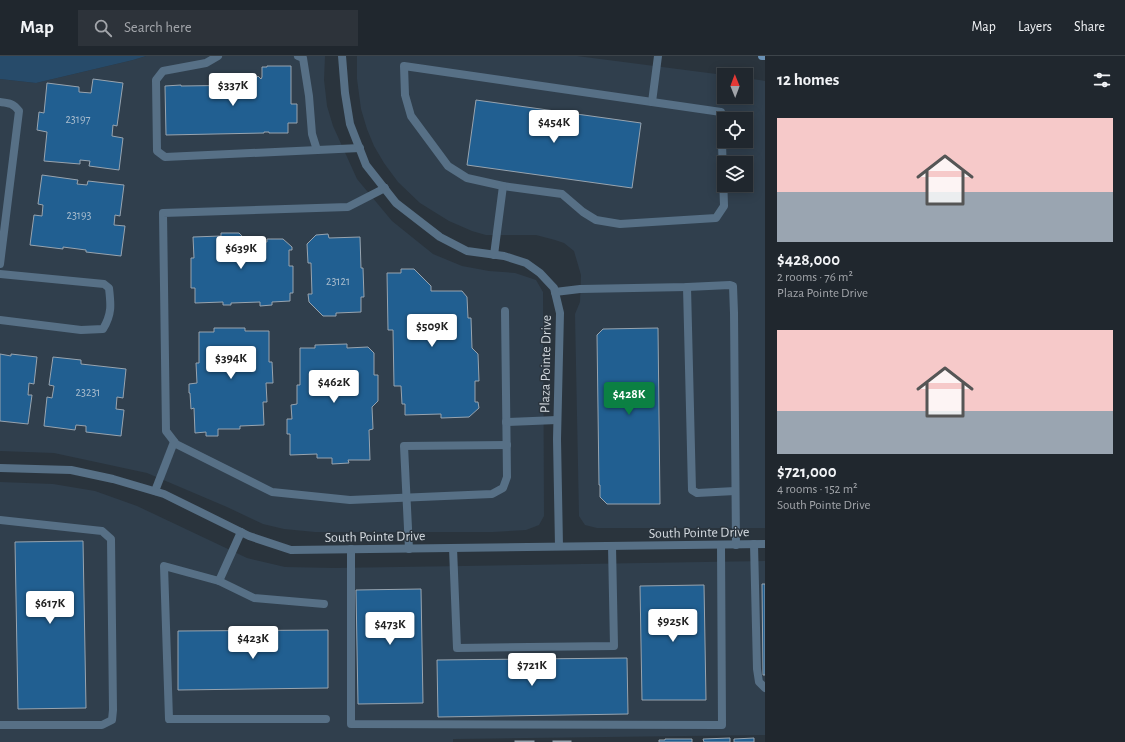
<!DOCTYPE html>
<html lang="en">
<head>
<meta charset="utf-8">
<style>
  :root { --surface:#20272e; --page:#2d333a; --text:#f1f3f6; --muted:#a2a5aa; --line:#3d444a; --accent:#0b8043 }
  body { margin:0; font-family:"Alegreya Sans",sans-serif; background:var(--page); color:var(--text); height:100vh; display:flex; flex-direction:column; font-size:15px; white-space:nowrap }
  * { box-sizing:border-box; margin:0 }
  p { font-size:13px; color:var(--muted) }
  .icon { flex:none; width:22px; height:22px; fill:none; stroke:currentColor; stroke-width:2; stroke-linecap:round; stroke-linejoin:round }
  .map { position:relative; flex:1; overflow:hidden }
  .drawer { display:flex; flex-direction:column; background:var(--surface); width:360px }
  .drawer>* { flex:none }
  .needle { width:26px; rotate:359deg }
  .buttons { position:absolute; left:717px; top:12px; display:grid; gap:8px }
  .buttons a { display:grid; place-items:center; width:36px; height:36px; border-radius:0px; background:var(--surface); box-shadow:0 2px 10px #0003,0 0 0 1px var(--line); font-size:20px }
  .price { position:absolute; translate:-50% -34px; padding:0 9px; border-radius:4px; background:#fff; color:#222; font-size:13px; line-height:26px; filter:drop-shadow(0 1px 2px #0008) }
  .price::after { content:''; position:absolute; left:50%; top:24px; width:12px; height:9px; margin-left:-6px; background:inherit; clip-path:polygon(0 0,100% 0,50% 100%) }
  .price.active { background:var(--accent); color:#fff }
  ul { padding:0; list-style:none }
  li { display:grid; align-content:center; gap:8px; height:212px; padding:0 12px }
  li span { display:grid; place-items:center; height:124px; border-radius:0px; color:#555 }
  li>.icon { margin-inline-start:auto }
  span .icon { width:72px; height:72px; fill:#fffc; stroke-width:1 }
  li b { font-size:17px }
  h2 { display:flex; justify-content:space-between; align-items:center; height:48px; padding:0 12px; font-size:17px }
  header { display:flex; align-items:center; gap:24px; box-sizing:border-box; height:56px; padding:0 20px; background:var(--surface); border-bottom:1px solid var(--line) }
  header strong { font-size:19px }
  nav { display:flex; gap:22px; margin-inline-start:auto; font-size:14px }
  .search { width:280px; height:36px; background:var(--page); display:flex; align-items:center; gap:10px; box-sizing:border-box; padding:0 14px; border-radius:0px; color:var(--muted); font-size:15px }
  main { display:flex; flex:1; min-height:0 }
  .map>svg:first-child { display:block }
</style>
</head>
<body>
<header>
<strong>Map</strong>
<div class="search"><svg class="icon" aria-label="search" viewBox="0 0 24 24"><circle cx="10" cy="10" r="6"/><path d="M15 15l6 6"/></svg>Search here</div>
<nav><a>Map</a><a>Layers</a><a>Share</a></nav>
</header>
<main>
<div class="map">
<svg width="765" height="686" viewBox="0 0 765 686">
  <rect width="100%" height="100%" fill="#2a343d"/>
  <g fill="#303f4d" fill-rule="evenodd">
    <polygon points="146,0 325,0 324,24 327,50 333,70 357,123 392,165 433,198 462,210 489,215 515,217 536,224 543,236 544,460 539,469 526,474 493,476 315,476 284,473 263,468 227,451 147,417 54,397 0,395 0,23 36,27 133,4"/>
    <path d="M357 0H577L724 19V41H746V22L765 25V472H597L585 469 579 460 575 258 580 246 581 219 574 195 564 187 555 184 536 179H486L472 175 449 165 420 147 398 126 384 107 374 90 367 73 361 53 357 23ZM724 63H746V85H724ZM724 107H746V129H724Z"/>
    <polygon points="0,426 53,428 95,435 137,450 247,502 285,511 334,512 765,505 765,679 453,683 453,686 0,686"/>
  </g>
  <polygon fill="#274b6a" points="0,0 146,0 133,4 36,27 0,23"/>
  <g fill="#215f91" stroke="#98a4af">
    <polygon points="267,10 291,10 291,48 297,48 297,67 288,67 288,77 269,77 269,76 264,76 264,77 166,79 165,30 181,29 181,30 254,29 255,28 253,25 258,20 261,23 262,21 262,11 267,11"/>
    <polygon points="93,23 123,27 117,70 113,69 112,80 123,82 119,114 89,110 90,105 80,104 80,108 44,105 47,76 37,74 39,56 44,57 47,27 79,31 79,36 91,37"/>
    <polygon points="476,44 641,67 632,132 467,109"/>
    <polygon points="42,119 78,124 77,128 87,129 88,125 124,129 120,160 115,159 114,169 125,170 121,200 86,196 86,194 63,191 63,193 30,189 34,159 42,160 43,149 38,148"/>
    <polygon points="221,177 239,177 245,183 249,183 249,186 267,186 267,183 283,183 292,191 292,194 289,194 289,210 293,210 293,237 290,237 290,245 272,246 272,249 260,250 260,246 231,247 231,249 223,249 223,246 195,247 195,232 191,232 191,202 194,202 193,181 221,180"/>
    <polygon points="328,178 329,182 360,181 361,212 363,212 364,241 361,241 361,256 336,257 336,260 323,260 309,246 308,238 312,238 311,207 308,207 307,188 316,179"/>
    <polygon points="401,213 414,213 431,230 431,235 462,235 467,241 468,262 471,262 472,292 478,298 479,325 475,325 475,346 478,346 479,352 469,361 441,362 441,358 405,359 405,348 402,348 401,330 394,330 393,274 388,274 387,217 401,217"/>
    <polygon points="214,272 245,272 245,275 269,275 269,306 272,306 273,327 266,327 267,346 263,346 264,369 240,370 240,373 218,373 218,380 206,380 206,376 195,377 194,352 191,353 190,337 189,337 189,328 197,327 196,307 199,307 199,276 214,276"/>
    <polygon points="658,272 660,448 607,448 600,441 600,429 599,429 597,279 603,273"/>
    <polygon points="347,288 347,292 368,291 374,297 374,319 378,319 378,345 372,351 373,373 369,374 370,404 348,404 349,407 332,408 332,402 317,402 317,398 290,399 290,378 287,378 287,363 292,363 291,349 297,348 297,329 300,329 300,292 315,292 315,289"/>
    <polygon points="0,298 11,300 11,298 37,301 34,328 29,327 28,339 32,339 28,368 0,365"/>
    <polygon points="53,301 81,304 81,308 126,313 123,342 117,341 116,353 124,354 121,380 86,376 86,370 76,369 75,374 44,370 47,341 52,342 54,330 49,329"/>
    <polygon points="83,485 86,652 18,653 15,486"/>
    <polygon points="762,528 765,528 765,619 763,619"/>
    <polygon points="704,529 706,644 642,644 640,530"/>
    <polygon points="421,533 423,647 358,648 356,534"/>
    <polygon points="328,574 328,632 178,634 178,575"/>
    <polygon points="627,602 628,658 438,661 437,604"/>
    <polygon points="730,682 730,686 704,686 703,683"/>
    <polygon points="754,682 754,686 734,686 734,683"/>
    <polygon points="665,683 692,683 692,686 659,686 659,684 665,684"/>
    <rect x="515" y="685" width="19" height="1"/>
    <rect x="553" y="685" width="18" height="1"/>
  </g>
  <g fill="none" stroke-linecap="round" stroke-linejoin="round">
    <g stroke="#577086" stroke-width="8">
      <polyline points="218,0 206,7 163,15 156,24 157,95 165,101 360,92"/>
      <polyline points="298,0 303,2 309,40 312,78 317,94"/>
      <polygon points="404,10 721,56 724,150 716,162 620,168 596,164 583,156 562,138 503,130 467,122 448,110 411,60 405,39"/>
      <path d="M0 46C9 47 13 47 19 55L0 208"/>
      <polyline points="652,46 658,0"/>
      <polyline points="385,132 348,151 163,157 166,375 176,388 272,436 350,444 492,438 503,432 507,421 505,255"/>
      <polyline points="494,199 503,130"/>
      <path d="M0 218 104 228 109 232C111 249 112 258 103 273L81 274 0 264"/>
      <polyline points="687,231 692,434 697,437 735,435"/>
      <polyline points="555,236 580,233 687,231 730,229 733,230 734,257 736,489"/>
      <polyline points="506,366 557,364"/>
      <polyline points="155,435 174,386"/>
      <polyline points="0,464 102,475 111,483 113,654 112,664 102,669 0,669"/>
      <polyline points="241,476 219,525 164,510 169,663 326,663"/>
      <polyline points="754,488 757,613 759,626 765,632"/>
      <polyline points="453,492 457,592 614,590 612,490"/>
      <polyline points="351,493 351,668 722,669 721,489"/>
      <polyline points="409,493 404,390 507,389"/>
      <polyline points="219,525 254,542 324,548"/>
    </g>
    <g stroke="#577086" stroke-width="8">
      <polyline points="342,0 345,37 350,68 366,109 396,147 440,181 467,195 504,200 526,207 540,217 554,232 560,257 557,383 559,490"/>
      <polyline points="0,412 71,414 113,423 164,438 249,480 291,494 765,488"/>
    </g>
    <polyline stroke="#6a91b5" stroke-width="8" points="762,0 765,0"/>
  </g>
  <g text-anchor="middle" stroke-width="3" stroke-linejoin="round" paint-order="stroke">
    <g font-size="12" fill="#a7bbcc">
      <text x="78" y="67">23197</text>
      <text x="79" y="163">23193</text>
      <text x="338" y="229">23121</text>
      <text x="88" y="340">23231</text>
    </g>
    <g font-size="14" fill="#d4dae0" stroke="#2a343d">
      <text transform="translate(545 308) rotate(-89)" y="5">Plaza Pointe Drive</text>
      <text transform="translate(699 476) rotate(-1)" y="5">South Pointe Drive</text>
      <text transform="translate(375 480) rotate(-1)" y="5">South Pointe Drive</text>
    </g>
  </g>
</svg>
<div class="buttons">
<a><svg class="needle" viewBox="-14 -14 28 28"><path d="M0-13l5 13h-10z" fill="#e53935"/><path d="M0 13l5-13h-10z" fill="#a2a5aa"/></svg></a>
<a><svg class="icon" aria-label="locate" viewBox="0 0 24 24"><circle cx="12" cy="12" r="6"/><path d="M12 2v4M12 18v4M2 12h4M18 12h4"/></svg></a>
<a><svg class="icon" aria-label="layers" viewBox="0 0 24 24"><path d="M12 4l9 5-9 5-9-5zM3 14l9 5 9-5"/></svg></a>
</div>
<b class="price" style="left:233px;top:51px">$337K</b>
<b class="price" style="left:554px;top:88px">$454K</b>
<b class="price" style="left:241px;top:214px">$639K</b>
<b class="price" style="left:432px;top:292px">$509K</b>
<b class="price" style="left:231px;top:324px">$394K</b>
<b class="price" style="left:334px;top:348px">$462K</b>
<b class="price active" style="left:629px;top:360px">$428K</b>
<b class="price" style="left:50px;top:569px">$617K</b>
<b class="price" style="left:673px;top:587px">$925K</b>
<b class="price" style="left:390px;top:590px">$473K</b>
<b class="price" style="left:253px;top:604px">$423K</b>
<b class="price" style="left:532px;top:631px">$721K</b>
</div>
<section class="drawer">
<h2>12 homes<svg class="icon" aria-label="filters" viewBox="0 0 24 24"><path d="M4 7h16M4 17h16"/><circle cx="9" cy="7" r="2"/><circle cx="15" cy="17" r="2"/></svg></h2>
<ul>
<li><span style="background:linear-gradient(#f6c9c9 60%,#9aa5b1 0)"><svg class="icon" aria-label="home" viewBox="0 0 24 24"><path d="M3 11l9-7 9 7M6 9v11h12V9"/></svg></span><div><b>$428,000</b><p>2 rooms · 76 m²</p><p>Plaza Pointe Drive</p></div></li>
<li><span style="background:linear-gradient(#f6c9c9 65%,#9aa5b1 0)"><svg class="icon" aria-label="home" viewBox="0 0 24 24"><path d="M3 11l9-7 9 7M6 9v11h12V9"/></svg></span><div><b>$721,000</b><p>4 rooms · 152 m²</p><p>South Pointe Drive</p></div></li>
</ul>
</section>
</main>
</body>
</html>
